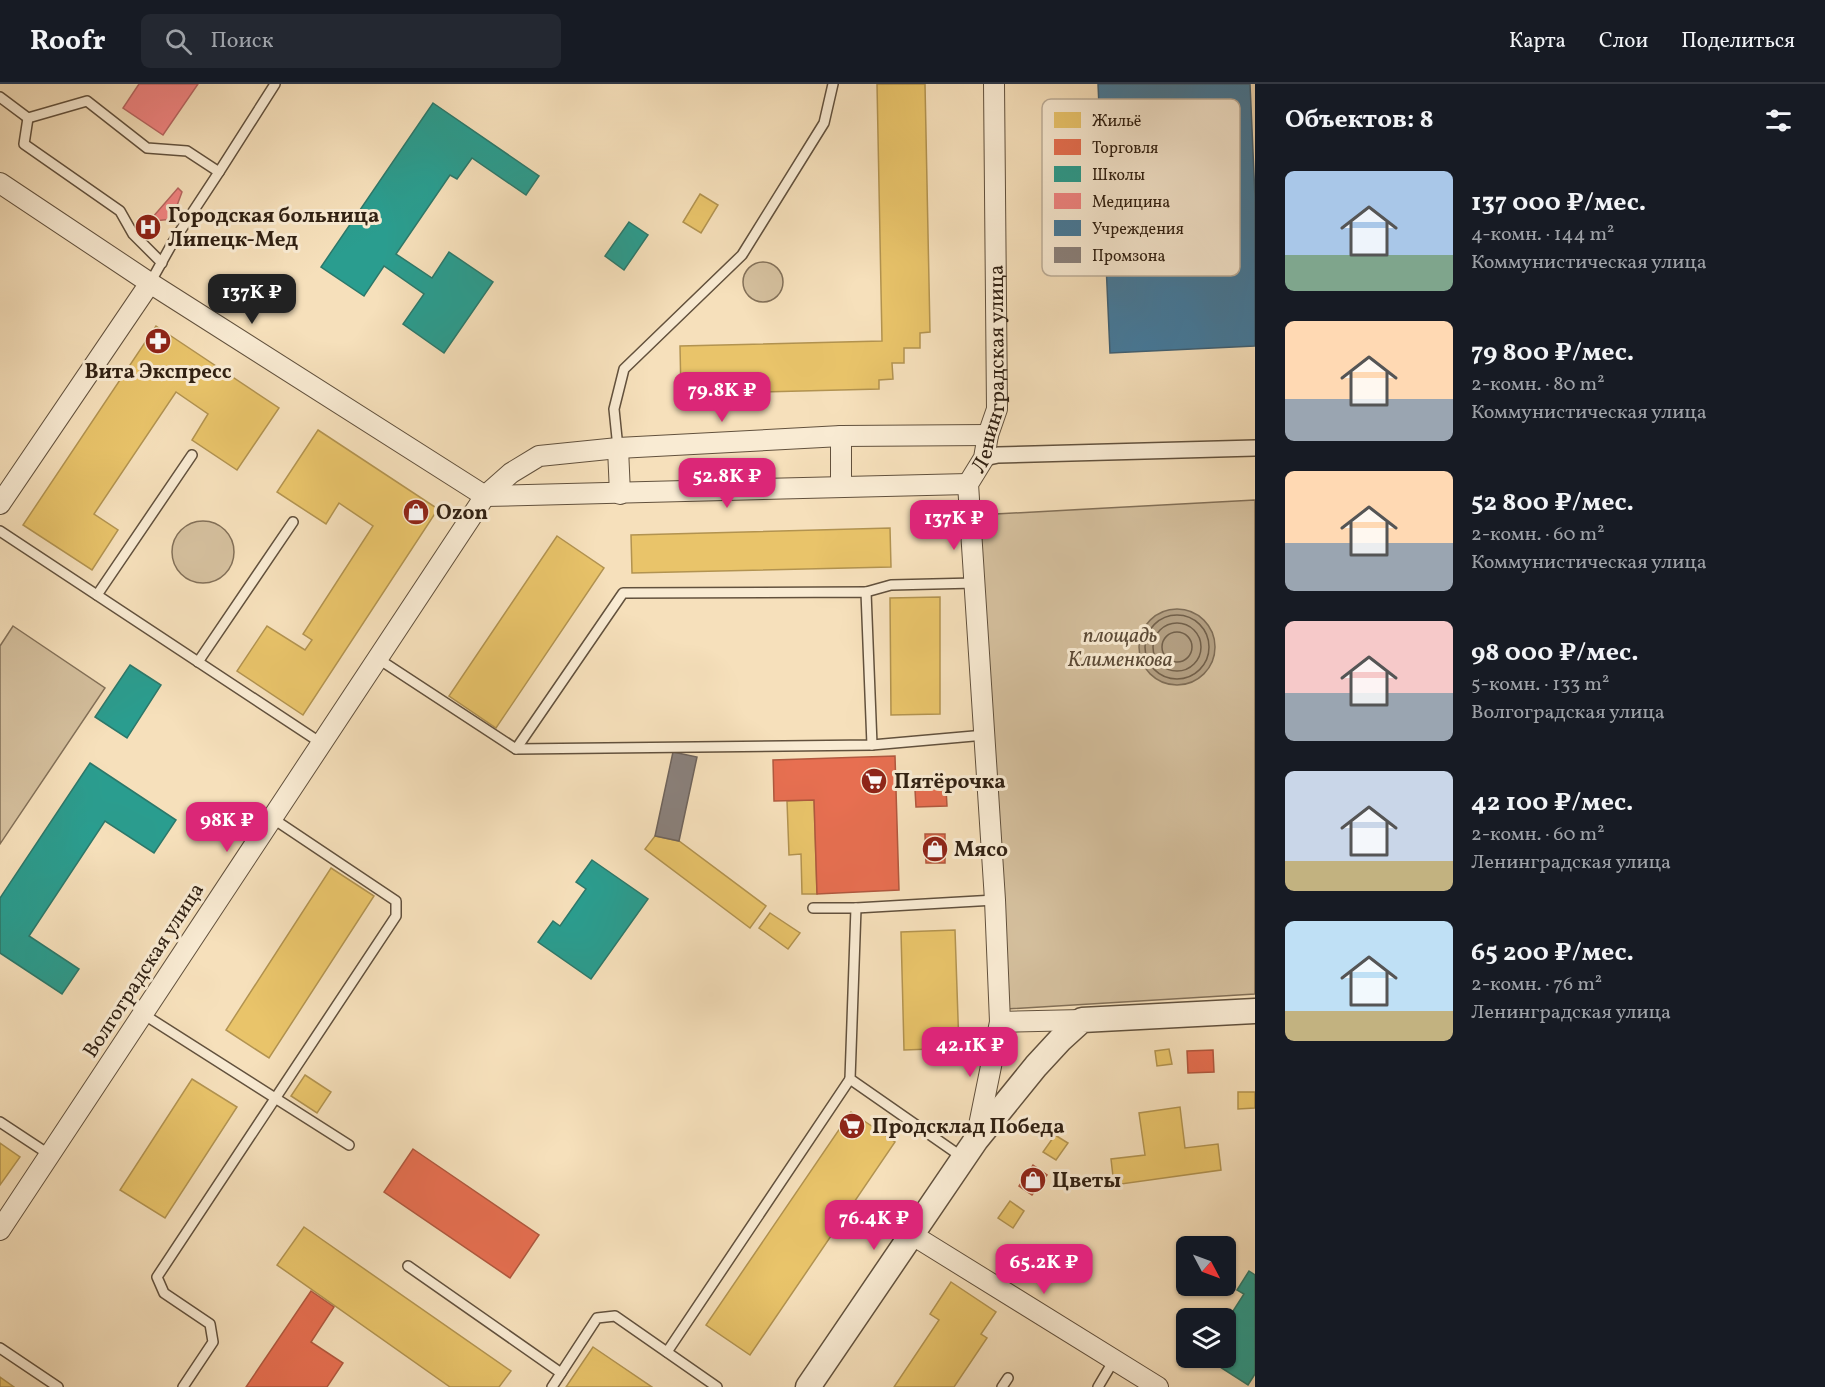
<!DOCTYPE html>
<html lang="ru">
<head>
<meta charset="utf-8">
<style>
  :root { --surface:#171b24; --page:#242831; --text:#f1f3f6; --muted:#9ea1a6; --line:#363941; --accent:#db2777 }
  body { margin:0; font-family:Vollkorn,serif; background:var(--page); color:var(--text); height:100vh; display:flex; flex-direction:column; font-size:22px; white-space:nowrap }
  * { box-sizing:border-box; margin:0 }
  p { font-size:20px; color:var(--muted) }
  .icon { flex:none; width:33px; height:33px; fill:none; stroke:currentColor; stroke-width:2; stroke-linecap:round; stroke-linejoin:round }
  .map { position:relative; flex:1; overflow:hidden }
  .panel { display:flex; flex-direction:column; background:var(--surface); width:570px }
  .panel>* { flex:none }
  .needle { width:39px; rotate:131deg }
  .fabs { position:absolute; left:1176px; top:1152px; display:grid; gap:12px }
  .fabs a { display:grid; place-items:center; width:60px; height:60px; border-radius:9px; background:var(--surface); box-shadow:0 2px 4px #0004; font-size:30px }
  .price { position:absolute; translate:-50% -51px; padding:0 14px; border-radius:12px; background:var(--accent); color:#fff; font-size:20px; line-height:39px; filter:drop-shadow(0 2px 3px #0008) }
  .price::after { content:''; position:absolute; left:50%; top:36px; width:18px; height:14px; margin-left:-9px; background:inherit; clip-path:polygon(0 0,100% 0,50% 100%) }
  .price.on { background:#222; color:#fff }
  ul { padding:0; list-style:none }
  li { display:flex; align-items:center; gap:18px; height:150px; padding:0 30px }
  li span { display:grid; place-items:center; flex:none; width:168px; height:120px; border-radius:9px; color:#555 }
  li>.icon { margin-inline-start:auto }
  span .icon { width:72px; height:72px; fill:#fffc; stroke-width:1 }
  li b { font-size:26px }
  h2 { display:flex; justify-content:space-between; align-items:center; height:72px; padding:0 30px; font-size:26px }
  header { display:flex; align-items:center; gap:36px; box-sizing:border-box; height:84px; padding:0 30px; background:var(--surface); border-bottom:2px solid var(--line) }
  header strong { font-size:28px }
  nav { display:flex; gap:33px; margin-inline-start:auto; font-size:21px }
  .search { width:420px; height:54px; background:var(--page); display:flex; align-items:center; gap:15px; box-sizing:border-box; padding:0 21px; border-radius:9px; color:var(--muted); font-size:22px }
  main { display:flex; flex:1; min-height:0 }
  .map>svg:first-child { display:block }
</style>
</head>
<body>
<header>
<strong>Roofr</strong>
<div class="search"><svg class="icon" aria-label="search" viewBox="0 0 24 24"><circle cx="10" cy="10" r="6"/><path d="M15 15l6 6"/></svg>Поиск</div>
<nav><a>Карта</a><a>Слои</a><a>Поделиться</a></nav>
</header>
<main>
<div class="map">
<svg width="1255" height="1303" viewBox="0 0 1255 1303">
  <rect width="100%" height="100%" fill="#f6e0bb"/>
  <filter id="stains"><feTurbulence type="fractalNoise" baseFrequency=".00333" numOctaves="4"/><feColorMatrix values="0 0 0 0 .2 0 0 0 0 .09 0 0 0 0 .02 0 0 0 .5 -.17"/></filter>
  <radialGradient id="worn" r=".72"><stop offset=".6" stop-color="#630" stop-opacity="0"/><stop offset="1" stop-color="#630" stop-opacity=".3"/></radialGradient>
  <g fill="#d5c09e" stroke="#837058" stroke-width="1.5">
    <circle cx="763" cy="198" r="20"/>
    <polygon points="1255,416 1255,910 1006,925 977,431"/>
    <circle cx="203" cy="468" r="31"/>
    <polygon points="13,542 105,604 0,760 0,562"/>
  </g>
  <circle fill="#b39f82" stroke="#7f6d56" stroke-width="1.5" cx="1177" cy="563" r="38"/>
  <g fill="#e9c46a" stroke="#b29350" stroke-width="1.5">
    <polygon points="877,0 925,0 930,248 920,249 920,264 904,264 904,279 892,279 893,295 879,296 879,305 681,310 680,262 882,257"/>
    <polygon points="700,110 718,121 701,149 683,138"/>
    <polygon points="156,242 279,324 237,386 192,356 208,330 176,308 94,430 118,446 92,486 23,441"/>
    <polygon points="318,346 438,425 303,631 237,587 267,542 305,566 312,556 303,550 373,442 339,419 326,440 277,408"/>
    <polygon points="890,444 891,483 632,489 631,451"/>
    <polygon points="557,452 604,484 496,644 449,612"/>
    <polygon points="940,513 940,630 891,631 890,514"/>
    <polygon points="814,716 817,810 802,810 801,770 789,771 787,717"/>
    <polygon points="655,752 679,757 766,822 750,844 645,765"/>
    <polygon points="331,784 374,812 269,974 226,946"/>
    <polygon points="770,829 800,849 788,865 759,844"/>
    <polygon points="955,846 959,964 904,966 901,848"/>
    <polygon points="1169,965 1172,980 1157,982 1155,967"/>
    <polygon points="305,991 331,1008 317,1029 291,1012"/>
    <polygon points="192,995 237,1023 165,1134 120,1106"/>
    <polygon points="1238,1008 1255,1008 1255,1024 1238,1025"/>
    <polygon points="1180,1023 1185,1064 1218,1060 1221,1086 1114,1101 1111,1075 1145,1071 1139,1029"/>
    <polygon points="851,1028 895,1058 750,1271 706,1241"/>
    <polygon points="1055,1051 1068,1059 1056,1076 1043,1068"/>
    <polygon points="0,1059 20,1073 0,1101"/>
    <polygon points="1010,1117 1024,1127 1013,1144 998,1134"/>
    <polygon points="304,1143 511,1287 499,1303 450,1303 277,1181"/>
    <polygon points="951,1198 996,1228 981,1250 987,1254 954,1303 894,1303 939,1236 930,1230"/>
    <polygon points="593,1263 652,1303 566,1303"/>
    <polygon points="0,1293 14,1303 0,1303"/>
  </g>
  <g fill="#e76f51" stroke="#b0583e" stroke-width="1.5">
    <polygon points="895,672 899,806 817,810 814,716 774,717 773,676"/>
    <polygon points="946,704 947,722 916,723 915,706"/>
    <polygon points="925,750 945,750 945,779 926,779"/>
    <polygon points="1213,966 1214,988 1188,989 1187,967"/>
    <polygon points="413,1065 539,1151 510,1194 384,1108"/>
    <polygon points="1033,1081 1047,1091 1032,1111 1019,1102"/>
    <polygon points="311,1207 334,1223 311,1258 343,1279 327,1303 246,1303"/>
  </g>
  <g fill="#2a9d8f" stroke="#2c786a" stroke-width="1.5">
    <polygon points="433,19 539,92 526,111 472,74 457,95 450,91 396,170 432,194 449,168 493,198 444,269 403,240 424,210 384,182 364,212 321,183"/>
    <polygon points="629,138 648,151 624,186 605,172"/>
    <polygon points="130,581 161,601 127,654 95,633"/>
    <polygon points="90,679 176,736 154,769 105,737 29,852 79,885 62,910 0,869 0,814"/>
    <polygon points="592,776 648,815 591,895 538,858 553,837 560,842 586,805 576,798"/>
    <polygon points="1249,1187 1255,1191 1255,1290 1248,1301 1206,1274 1226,1274 1226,1238 1244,1210 1237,1206"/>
  </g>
  <g fill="#f28482" stroke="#b86661" stroke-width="1.5">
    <polygon points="139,0 198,0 163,51 123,24"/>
    <polygon points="178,104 182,108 172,135 154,137 151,135"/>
  </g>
  <polygon fill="#457b9d" stroke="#3f6074" stroke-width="1.5" points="1098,0 1250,0 1255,113 1255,262 1110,269"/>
  <polygon fill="#8a817c" stroke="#6f645c" stroke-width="1.5" points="673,668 697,673 679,757 655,752"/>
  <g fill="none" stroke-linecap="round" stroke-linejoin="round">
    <g stroke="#72604a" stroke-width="1.5">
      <circle cx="1177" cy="563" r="32"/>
      <circle cx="1177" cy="563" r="24"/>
      <circle cx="1177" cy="563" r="15"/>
    </g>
    <defs>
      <g id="service">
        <polyline points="0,13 28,34 87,17 147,64 187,67 219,88 275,0"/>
        <polyline points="28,34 24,60 120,127 133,150 162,179"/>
        <polyline points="150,199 173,158 219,88"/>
        <polyline points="618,364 614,325 624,285 742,171 824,39 833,0"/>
        <polyline points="0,447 321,659"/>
        <polyline points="866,508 891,501 975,499"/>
        <polyline points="97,511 192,371"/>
        <polyline points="377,574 516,665 872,661 985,651"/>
        <polyline points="198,578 293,438"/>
        <polyline points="516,665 623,509 866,508 872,661"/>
        <polyline points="813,824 856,824 995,816"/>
        <polyline points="856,824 850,995 962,1073"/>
        <polyline points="143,930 349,1061"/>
        <polyline points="0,1038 50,1071"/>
        <polyline points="408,1182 561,1289"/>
        <polyline points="0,1264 58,1303"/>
        <polyline points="667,1268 850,995"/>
        <polyline points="183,1303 213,1258 210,1240 164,1209 157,1193 396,832 396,817 272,734"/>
        <polyline points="552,1303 597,1234 615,1232 717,1303"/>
        <polyline points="1002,1303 1008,1294"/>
        <polyline points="1098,1303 1114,1276"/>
      </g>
      <polyline id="pedestrian" points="984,374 998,371 1255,364"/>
      <g id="minor">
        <polyline points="0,99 150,199 485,412 968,400"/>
        <polyline points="618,364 620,410"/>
        <polyline points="841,403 841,352"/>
        <polyline points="0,420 150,199"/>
        <polyline points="1000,938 1082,936"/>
        <path id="s1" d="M976 1056 1000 938 995 816 968 400 984 374 988 351 997 325 994 0"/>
        <polyline points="0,1146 485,412 511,389 539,372 618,364 841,352 988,351"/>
        <polyline points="911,1150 1158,1303"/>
      </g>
      <polyline id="tertiary" points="808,1303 976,1056 1036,982 1060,956 1082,936 1255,927"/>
    </defs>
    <use href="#service" stroke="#62513d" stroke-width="12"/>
    <use href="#pedestrian" stroke="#62513d" stroke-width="18"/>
    <use href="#minor" stroke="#62513d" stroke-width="22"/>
    <use href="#tertiary" stroke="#62513d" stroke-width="27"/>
    <use href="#service" stroke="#f9ebd3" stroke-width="9"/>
    <use href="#pedestrian" stroke="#f9ebd3" stroke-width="15"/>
    <use href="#minor" stroke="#f9ebd3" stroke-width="20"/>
    <use href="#tertiary" stroke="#f9ebd3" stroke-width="24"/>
  </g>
  <defs>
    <symbol id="hospital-disc" viewBox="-11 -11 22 22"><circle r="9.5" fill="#8f2418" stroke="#f9ebd3"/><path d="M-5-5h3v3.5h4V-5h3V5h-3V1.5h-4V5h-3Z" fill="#fff"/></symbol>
    <symbol id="pharmacy-disc" viewBox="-11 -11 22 22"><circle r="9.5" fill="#8f2418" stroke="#f9ebd3"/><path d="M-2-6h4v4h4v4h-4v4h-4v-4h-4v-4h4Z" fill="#fff"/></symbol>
    <symbol id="shop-disc" viewBox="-11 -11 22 22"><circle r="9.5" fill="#8f2418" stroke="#f9ebd3"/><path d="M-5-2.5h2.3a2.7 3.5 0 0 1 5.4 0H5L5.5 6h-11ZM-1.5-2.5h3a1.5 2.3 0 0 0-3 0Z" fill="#fff"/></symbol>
    <symbol id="supermarket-disc" viewBox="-11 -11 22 22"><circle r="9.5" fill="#8f2418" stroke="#f9ebd3"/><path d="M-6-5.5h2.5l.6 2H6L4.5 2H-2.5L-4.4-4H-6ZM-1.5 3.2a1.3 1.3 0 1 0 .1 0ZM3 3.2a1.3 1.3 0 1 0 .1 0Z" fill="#fff"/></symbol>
  </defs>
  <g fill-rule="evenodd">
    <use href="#hospital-disc" x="133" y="128" width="30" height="30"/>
    <use href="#pharmacy-disc" x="143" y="242" width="30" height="30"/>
    <use href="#shop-disc" x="401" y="413" width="30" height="30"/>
    <use href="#supermarket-disc" x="859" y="682" width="30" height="30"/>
    <use href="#shop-disc" x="920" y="750" width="30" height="30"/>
    <use href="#supermarket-disc" x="837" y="1027" width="30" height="30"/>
    <use href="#shop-disc" x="1018" y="1081" width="30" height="30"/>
  </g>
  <g text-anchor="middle" stroke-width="6" stroke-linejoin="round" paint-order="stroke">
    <g font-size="21" font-weight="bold" fill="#312113" stroke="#f9ebd3" text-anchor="start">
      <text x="168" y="138">Городская больница<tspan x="168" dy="24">Липецк-Мед</tspan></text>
      <text x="158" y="294" text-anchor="middle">Вита Экспресс</text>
      <text x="436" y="435">Ozon</text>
      <text x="894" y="704">Пятёрочка</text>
      <text x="954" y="772">Мясо</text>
      <text x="872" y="1049">Продсклад Победа</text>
      <text x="1052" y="1103">Цветы</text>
    </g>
    <g font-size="21" fill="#312113" stroke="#f9ebd3">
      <text dy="7" stroke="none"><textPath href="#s1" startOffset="780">Ленинградская улица</textPath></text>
      <text transform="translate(143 886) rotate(-57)" y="7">Волгоградская улица</text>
    </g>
    <g font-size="21" font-style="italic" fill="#5a4936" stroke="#f9ebd3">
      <text x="1120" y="558">площадь<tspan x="1120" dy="24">Клименкова</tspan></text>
    </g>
  </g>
  <rect x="1042" y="15" width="198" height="177" rx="9" fill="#f9ebd3" stroke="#bdae99" stroke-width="1.5"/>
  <rect x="1054" y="28" width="27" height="16" fill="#e9c46a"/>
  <rect x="1054" y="55" width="27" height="16" fill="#e76f51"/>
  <rect x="1054" y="82" width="27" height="16" fill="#2a9d8f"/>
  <rect x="1054" y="109" width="27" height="16" fill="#f28482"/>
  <rect x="1054" y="136" width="27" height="16" fill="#457b9d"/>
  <rect x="1054" y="163" width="27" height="16" fill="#8a817c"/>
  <g font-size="16" fill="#312113">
    <text x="1092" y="42">Жильё</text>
    <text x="1092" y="69">Торговля</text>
    <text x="1092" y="96">Школы</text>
    <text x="1092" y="123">Медицина</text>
    <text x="1092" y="150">Учреждения</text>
    <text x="1092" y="177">Промзона</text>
  </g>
  <rect width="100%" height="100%" filter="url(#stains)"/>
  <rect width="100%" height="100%" fill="url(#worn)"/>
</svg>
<div class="fabs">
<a><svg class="needle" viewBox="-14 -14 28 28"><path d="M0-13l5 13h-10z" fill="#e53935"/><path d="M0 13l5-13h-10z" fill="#9ea1a6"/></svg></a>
<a><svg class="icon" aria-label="layers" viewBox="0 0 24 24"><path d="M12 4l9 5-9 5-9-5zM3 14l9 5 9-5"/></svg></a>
</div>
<b class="price on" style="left:252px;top:241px">137K ₽</b>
<b class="price" style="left:722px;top:339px">79.8K ₽</b>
<b class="price" style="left:727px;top:425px">52.8K ₽</b>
<b class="price" style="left:954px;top:467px">137K ₽</b>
<b class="price" style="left:227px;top:769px">98K ₽</b>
<b class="price" style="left:970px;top:994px">42.1K ₽</b>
<b class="price" style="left:874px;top:1167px">76.4K ₽</b>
<b class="price" style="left:1044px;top:1211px">65.2K ₽</b>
</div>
<section class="panel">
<h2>Объектов: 8<svg class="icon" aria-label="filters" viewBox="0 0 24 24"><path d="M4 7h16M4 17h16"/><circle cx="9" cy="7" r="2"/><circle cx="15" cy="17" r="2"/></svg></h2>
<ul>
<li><span style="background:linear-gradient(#a9c7e8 70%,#7fa58c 0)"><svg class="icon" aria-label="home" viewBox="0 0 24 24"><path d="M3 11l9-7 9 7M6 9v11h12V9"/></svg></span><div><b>137 000 ₽/мес.</b><p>4-комн. · 144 m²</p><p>Коммунистическая улица</p></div></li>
<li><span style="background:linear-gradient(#ffd9b3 65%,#9aa5b1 0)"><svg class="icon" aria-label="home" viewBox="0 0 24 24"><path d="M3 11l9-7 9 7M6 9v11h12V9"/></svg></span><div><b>79 800 ₽/мес.</b><p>2-комн. · 80 m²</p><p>Коммунистическая улица</p></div></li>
<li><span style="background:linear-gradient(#ffd9b3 60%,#9aa5b1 0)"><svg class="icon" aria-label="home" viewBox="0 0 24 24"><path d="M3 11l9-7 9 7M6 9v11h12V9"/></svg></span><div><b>52 800 ₽/мес.</b><p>2-комн. · 60 m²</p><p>Коммунистическая улица</p></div></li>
<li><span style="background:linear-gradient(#f6c9c9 60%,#9aa5b1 0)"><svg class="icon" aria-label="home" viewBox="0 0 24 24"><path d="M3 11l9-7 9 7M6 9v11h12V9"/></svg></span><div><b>98 000 ₽/мес.</b><p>5-комн. · 133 m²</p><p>Волгоградская улица</p></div></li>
<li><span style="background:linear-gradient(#c9d6e8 75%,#c2b280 0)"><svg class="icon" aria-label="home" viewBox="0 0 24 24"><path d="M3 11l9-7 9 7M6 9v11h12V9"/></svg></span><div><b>42 100 ₽/мес.</b><p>2-комн. · 60 m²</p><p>Ленинградская улица</p></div></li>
<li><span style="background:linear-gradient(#bfe0f5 75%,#c2b280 0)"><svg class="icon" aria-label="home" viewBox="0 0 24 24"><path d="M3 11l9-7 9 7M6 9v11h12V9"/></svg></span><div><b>65 200 ₽/мес.</b><p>2-комн. · 76 m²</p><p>Ленинградская улица</p></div></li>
</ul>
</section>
</main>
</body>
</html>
